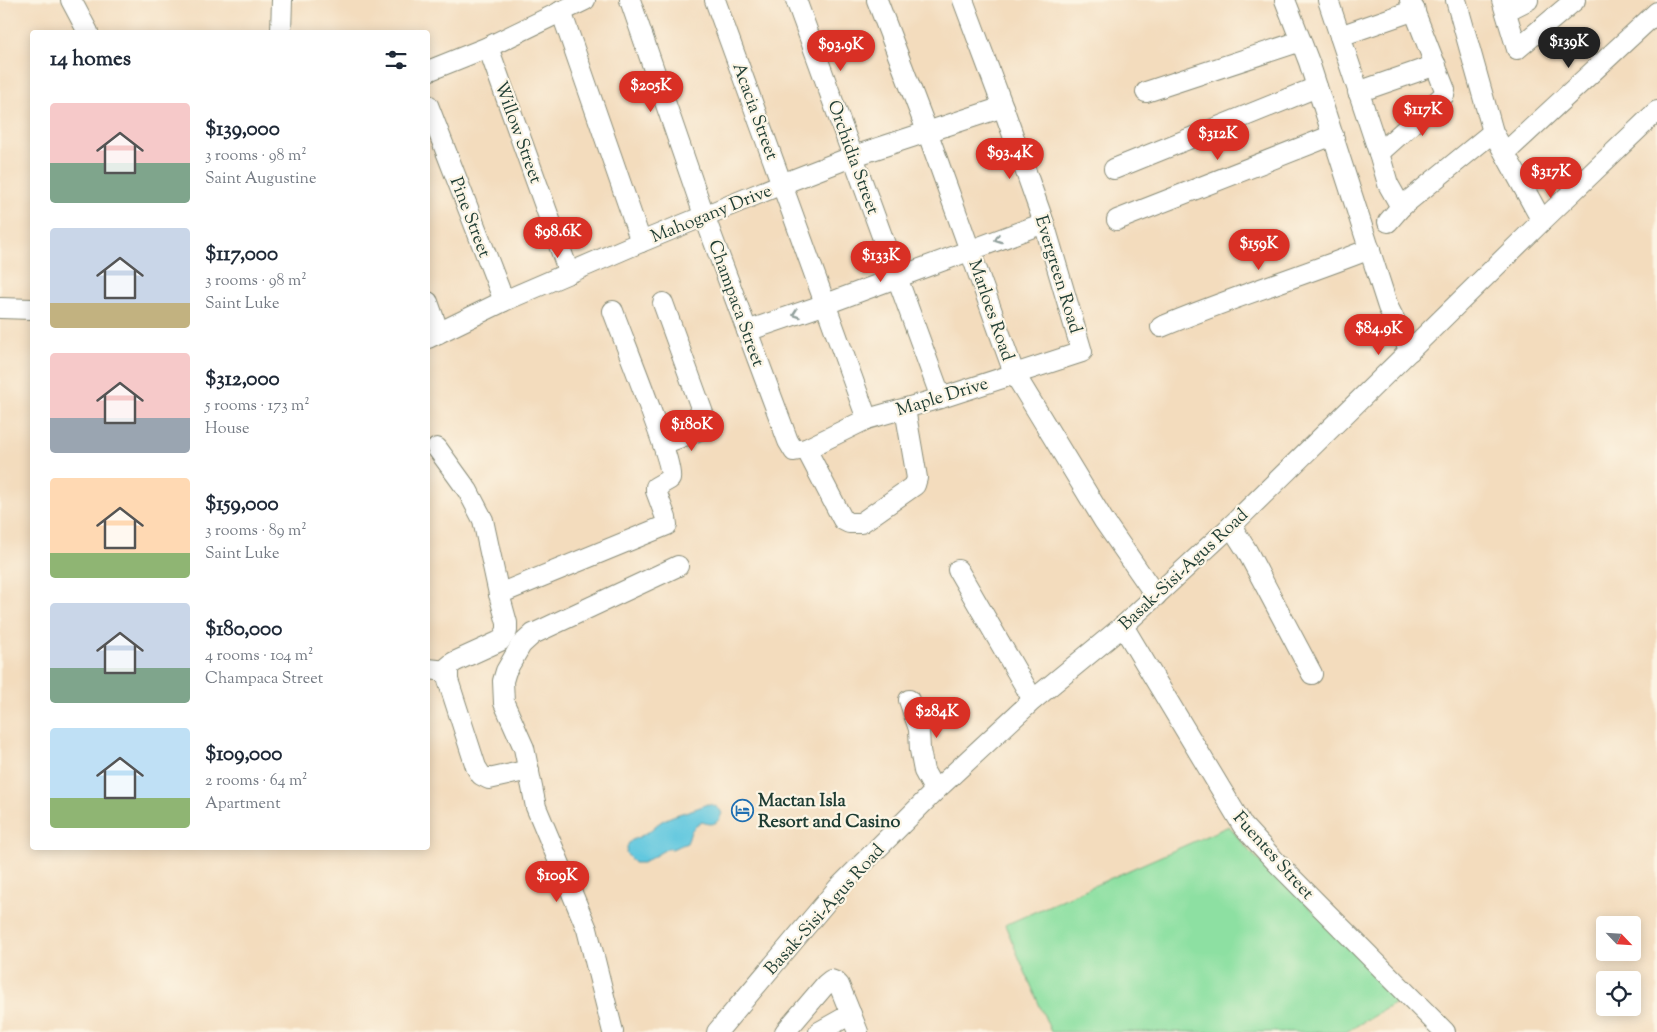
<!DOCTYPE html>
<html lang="en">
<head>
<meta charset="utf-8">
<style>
  :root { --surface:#fff; --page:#f6f6f7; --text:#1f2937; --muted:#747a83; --accent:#d93025 }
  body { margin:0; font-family:"Sorts Mill Goudy",serif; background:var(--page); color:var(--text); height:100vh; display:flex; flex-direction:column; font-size:19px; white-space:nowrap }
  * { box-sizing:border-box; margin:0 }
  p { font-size:16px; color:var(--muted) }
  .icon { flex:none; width:28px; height:28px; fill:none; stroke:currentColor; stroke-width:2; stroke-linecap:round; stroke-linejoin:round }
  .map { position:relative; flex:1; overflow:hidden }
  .drawer { position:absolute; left:30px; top:30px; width:400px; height:820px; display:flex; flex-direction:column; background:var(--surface); border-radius:5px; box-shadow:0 2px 12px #0003 }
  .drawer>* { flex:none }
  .needle { width:32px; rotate:115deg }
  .fabs { position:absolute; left:1596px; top:916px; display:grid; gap:10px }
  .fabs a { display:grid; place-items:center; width:45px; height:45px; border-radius:5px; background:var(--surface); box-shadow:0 2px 12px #0003; font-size:25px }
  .price { position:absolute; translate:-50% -42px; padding:0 11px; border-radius:18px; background:var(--accent); color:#fff; font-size:16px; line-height:32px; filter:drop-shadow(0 1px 2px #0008) }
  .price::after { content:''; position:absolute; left:50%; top:30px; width:15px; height:11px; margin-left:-8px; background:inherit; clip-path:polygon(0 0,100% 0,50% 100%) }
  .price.current { background:#222; color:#fff }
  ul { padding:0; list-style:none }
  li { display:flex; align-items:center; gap:15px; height:125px; padding:0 20px }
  li span { display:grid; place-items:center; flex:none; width:140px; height:100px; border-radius:5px; color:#555 }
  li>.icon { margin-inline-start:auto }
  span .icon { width:60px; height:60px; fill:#fffc; stroke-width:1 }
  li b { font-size:21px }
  h2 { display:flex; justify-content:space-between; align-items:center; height:60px; padding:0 20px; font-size:21px }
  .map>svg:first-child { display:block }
</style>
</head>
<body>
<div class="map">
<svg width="1657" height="1032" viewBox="0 0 1657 1032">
  <rect width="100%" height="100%" fill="#fcf5e5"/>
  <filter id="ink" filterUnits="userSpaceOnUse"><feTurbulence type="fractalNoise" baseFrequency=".02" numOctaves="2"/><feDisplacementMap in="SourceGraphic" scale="10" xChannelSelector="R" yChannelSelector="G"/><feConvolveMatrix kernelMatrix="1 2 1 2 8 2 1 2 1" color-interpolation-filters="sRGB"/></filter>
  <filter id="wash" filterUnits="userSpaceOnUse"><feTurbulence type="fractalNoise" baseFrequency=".0096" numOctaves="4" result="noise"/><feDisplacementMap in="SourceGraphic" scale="20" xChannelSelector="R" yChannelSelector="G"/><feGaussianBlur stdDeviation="1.12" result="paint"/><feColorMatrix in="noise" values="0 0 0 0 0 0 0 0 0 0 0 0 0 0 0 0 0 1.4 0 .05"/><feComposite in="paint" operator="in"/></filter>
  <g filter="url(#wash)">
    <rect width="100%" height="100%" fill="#f3dcbd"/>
    <polygon fill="#8de0a2" stroke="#568e6b" points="1229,826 1250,852 1297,895 1404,998 1346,1032 1051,1032 1005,925"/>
    <path fill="#62c8df" stroke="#40828a" d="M707 804C713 804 719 807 722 813 718 824 713 826 702 822 687 832 693 830 687 843L672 849 668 848 643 863H634L626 853C628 839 631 841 643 835 650 832 655 825 662 821 676 813 693 811 707 804Z"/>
  </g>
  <g filter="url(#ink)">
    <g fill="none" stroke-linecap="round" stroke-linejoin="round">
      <defs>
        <g id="minor">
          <polyline points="71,0 88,32"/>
          <polyline points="630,0 704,215 788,441 794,451 806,449 867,419 941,398 1082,352 1044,223 1003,107 963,0"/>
          <polyline points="715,0 867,419"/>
          <polyline points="796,0 941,398"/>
          <polyline points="877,0 927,131 1014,373 1104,521 1156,596"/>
          <polyline points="1285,0 1309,62 1388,307 1410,351"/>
          <polyline points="1328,0 1379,153 1388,184 1401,207"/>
          <polyline points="1456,0 1493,132 1542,221"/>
          <polyline points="1502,0 1517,49 1575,0"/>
          <polyline points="561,11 641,242"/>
          <polyline points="1506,11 1528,0"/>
          <polyline points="281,32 282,0"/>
          <polyline points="1340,36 1415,10"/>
          <polyline points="488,47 569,273"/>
          <polyline points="428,71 488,47 585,0"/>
          <polyline points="1146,92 1301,41"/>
          <polyline points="1358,92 1436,65"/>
          <polyline points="428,105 504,301"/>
          <polyline points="1379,153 1444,95 1445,90 1410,0"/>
          <polyline points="1505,153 1657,12"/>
          <polyline points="1114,169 1317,87"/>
          <polyline points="1117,220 1333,135"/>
          <polyline points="1388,222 1401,207 1493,132"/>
          <polyline points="428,302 439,333"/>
          <polyline points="0,308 32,309"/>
          <path d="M1161 327C1230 298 1301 276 1370 249"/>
          <polyline points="747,331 826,304 1044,223"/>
          <polyline points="428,338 504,301 641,242 782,184 854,156 1003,107"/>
          <polyline points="663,444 708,427 663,303"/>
          <polyline points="437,448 468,491 483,520 499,594 507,623 507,631 500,641 454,662 448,667 448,680 476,767 481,775 489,779 529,770"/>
          <polyline points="806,449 843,520 849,523 861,523 915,485 917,478 905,409"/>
          <polyline points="1231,526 1247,551 1312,674"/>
          <polyline points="958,570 1033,700"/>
          <path d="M499 594 667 525 666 518 656 491V487L670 479C675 465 621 334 613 311"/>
          <polyline points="1123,626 1243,826 1277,863 1445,1032"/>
          <polyline points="428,669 447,671"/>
          <polyline points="909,700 919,729 920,750 924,771 935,791"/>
          <polyline points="613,1032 587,929 536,807 524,748 504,703 503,681 506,671 521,645 533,634 678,566"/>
          <polyline points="717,1032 838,888 935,791 1033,700 1123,626 1231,526 1542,221 1657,111"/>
          <polyline points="785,1032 826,984 831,980 836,982 839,985 858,1032"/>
          <polyline points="819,1032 851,1014"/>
        </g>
      </defs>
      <use href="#minor" stroke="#898c78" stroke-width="22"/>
      <use href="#minor" stroke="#fff" stroke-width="20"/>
    </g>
    <defs><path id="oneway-chevron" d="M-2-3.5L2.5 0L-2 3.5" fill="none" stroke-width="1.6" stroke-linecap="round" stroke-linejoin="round" transform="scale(1.25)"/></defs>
    <g stroke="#8f9e9a">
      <use href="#oneway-chevron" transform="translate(998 239) rotate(160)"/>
      <use href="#oneway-chevron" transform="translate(796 314) rotate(161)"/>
    </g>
  </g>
  <defs>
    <symbol id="hotel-ring" viewBox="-11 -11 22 22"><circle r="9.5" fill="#fcf5e5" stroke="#1f6fb2" stroke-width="1.5"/><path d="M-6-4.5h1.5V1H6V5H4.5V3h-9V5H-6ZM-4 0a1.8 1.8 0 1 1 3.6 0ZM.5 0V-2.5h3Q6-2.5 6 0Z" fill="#1f6fb2"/></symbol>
  </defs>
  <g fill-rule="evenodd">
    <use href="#hotel-ring" x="730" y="798" width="25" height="25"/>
  </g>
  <g text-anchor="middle" stroke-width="4.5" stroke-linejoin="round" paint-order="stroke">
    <g font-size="18" fill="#1f3d34" stroke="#fcf5e5">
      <text transform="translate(756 111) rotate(70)" y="6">Acacia Street</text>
      <text transform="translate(519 132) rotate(70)" y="6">Willow Street</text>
      <text transform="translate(854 157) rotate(70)" y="6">Orchidia Street</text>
      <text transform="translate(711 213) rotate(-22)" y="6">Mahogany Drive</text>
      <text transform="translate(471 217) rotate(69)" y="6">Pine Street</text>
      <text transform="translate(1059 274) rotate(73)" y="6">Evergreen Road</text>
      <text transform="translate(737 303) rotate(70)" y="6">Champaca Street</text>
      <text transform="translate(992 310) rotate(71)" y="6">Marloes Road</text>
      <text transform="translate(942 396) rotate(-17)" y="6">Maple Drive</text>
      <text transform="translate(1183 569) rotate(-43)" y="6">Basak-Sisi-Agus Road</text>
      <text transform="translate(1274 855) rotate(48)" y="6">Fuentes Street</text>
      <text transform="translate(824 909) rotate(-48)" y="6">Basak-Sisi-Agus Road</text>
    </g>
    <g font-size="18" font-weight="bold" fill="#1f3d34" stroke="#fcf5e5" text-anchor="start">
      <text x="758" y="806">Mactan Isla<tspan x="758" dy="21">Resort and Casino</tspan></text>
    </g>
  </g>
</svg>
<div class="fabs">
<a><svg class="needle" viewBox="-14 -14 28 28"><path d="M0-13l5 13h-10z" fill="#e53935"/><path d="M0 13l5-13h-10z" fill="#747a83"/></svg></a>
<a><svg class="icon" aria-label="locate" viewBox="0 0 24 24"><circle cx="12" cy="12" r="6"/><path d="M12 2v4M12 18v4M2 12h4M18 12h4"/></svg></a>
</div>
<b class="price current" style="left:1569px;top:69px">$139K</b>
<b class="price" style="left:841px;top:72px">$93.9K</b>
<b class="price" style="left:651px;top:113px">$205K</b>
<b class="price" style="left:1423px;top:137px">$117K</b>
<b class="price" style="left:1218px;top:161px">$312K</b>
<b class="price" style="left:1010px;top:180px">$93.4K</b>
<b class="price" style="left:1551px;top:199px">$317K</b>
<b class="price" style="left:558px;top:259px">$98.6K</b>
<b class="price" style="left:1259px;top:271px">$159K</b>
<b class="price" style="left:881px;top:283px">$133K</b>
<b class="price" style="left:1379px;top:356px">$84.9K</b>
<b class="price" style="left:692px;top:452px">$180K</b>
<b class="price" style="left:937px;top:739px">$284K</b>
<b class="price" style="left:557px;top:903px">$109K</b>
<section class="drawer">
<h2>14 homes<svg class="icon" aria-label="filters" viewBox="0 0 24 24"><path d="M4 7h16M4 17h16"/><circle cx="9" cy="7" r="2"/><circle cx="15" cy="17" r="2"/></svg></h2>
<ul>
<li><span style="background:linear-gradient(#f6c9c9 60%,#7fa58c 0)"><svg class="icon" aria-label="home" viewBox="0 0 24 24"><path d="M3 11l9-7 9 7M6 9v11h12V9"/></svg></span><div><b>$139,000</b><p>3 rooms · 98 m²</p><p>Saint Augustine</p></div></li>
<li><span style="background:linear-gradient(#c9d6e8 75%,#c2b280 0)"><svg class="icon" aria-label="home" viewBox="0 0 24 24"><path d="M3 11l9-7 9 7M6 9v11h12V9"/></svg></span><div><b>$117,000</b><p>3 rooms · 98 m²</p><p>Saint Luke</p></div></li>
<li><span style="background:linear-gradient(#f6c9c9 65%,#9aa5b1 0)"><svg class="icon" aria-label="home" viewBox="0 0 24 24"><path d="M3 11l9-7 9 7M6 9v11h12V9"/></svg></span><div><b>$312,000</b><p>5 rooms · 173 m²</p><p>House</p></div></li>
<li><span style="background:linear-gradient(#ffd9b3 75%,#8fb573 0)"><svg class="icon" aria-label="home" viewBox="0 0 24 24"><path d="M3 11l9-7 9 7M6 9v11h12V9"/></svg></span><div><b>$159,000</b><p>3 rooms · 89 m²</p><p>Saint Luke</p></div></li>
<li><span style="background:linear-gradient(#c9d6e8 65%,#7fa58c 0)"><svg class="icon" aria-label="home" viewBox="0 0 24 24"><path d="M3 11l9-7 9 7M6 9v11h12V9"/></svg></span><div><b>$180,000</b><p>4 rooms · 104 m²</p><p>Champaca Street</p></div></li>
<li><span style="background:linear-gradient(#bfe0f5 70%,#8fb573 0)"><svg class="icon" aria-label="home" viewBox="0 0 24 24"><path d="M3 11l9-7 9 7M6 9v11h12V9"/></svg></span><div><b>$109,000</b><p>2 rooms · 64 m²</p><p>Apartment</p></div></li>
</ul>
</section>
</div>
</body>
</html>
